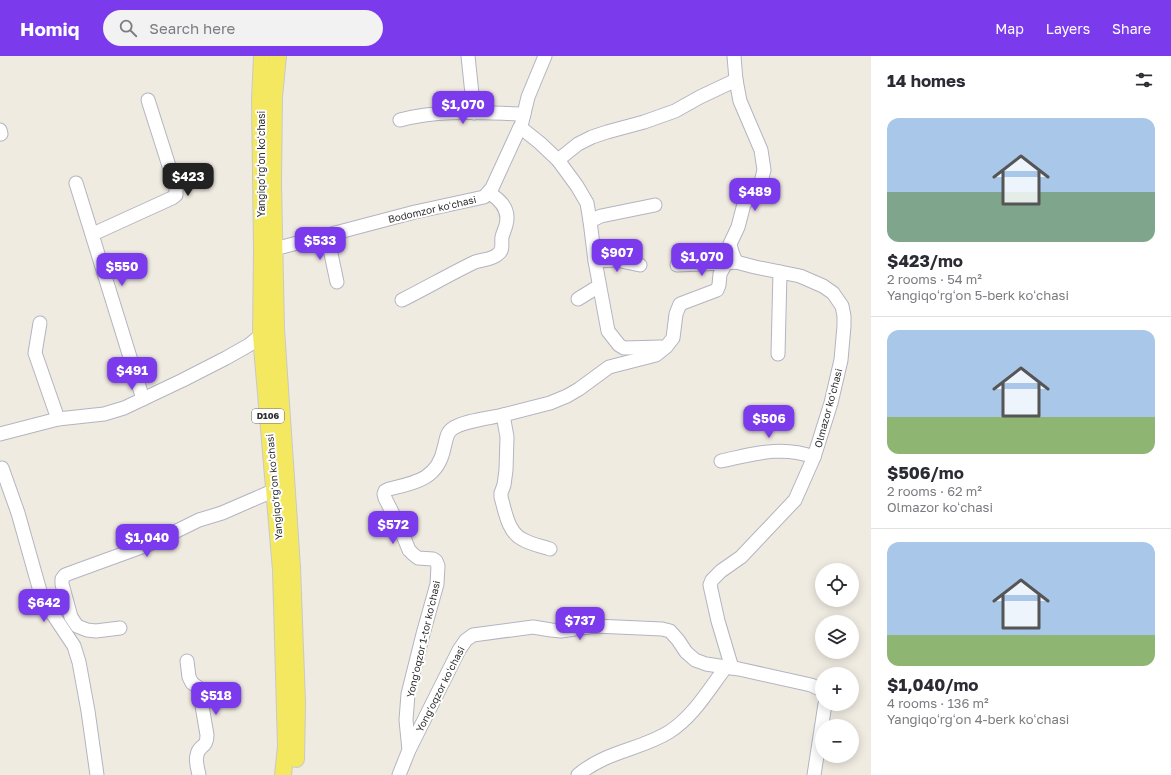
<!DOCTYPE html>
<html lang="en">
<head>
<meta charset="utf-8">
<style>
  :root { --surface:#fff; --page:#f2f2f3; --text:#2b2b33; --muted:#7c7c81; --line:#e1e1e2; --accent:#7c3aed }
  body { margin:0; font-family:"Golos Text",sans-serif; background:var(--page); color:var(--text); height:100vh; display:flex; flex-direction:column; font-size:15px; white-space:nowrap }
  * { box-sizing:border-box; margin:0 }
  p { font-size:13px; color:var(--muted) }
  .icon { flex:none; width:22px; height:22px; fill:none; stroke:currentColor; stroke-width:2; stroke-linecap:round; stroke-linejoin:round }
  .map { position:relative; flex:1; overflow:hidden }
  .details { display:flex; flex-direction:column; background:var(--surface); width:300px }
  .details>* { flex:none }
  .controls { position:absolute; left:815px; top:507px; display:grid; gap:8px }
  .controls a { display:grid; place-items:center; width:44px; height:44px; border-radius:50%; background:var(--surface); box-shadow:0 2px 10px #0003; font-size:20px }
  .price { position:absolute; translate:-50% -34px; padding:0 9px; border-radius:8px; background:var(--accent); color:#fff; font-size:13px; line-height:26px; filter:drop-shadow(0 1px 2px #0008) }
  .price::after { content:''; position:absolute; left:50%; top:24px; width:12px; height:9px; margin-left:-6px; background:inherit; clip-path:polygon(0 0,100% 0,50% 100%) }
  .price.current { background:#222; color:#fff }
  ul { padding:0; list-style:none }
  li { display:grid; align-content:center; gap:8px; height:212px; padding:0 16px }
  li+li { border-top:1px solid var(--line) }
  li span { display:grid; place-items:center; height:124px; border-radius:12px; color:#555 }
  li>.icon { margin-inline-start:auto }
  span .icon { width:72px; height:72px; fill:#fffc; stroke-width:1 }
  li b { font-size:17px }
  h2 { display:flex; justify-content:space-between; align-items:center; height:48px; padding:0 16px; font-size:17px }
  header { display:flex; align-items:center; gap:24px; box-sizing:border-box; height:56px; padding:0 20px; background:var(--accent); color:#fff }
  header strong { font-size:19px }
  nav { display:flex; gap:22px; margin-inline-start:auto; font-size:14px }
  .search { width:280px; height:36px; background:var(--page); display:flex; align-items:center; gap:10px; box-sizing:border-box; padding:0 14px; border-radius:22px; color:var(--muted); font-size:15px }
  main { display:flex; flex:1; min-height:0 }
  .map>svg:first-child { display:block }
</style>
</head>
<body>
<header>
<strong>Homiq</strong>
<div class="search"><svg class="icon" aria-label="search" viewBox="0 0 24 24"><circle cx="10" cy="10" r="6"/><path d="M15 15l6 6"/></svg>Search here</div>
<nav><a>Map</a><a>Layers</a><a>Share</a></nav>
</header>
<main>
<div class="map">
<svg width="871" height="719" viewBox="0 0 871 719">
  <rect width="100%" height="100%" fill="#efebe1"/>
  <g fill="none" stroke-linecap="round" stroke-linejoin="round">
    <defs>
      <g id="minor">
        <polyline points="468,0 474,57"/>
        <path d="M400 64C441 53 482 57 524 58"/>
        <polyline points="522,66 528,41 545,0"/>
        <polyline points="0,74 1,78"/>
        <polyline points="558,104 577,130 587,147 590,165 595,205 608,275 619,289 624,292 661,291"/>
        <polyline points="76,127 143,343"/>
        <polyline points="590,165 601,160 655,149"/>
        <polyline points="93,178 172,142 176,139 176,132 148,44"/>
        <polyline points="327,179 337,226"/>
        <polyline points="274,190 282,191 415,156 484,141 492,132 520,71 540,87 558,104 578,88 592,81 607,76 644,66 675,55 700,41 736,24 734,0"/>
        <polyline points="595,205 616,204 640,209"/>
        <polyline points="736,206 732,196 730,188 738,171 744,148 750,142 761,126 764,114 761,94 740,45 736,24"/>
        <polyline points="677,209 726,207"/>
        <polyline points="578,243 599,230"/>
        <path d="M402 244C426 232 450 218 475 206 483 203 492 204 498 198 504 194 501 187 502 181 503 177 505 173 506 169 510 154 501 144 489 137"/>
        <polyline points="40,267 35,297 58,363"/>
        <polyline points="778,298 780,216"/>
        <polyline points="0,378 58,363 104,358 124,352 183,324 226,302 249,289 261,279"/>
        <path d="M721 405C754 398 781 389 814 401"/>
        <polyline points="2,412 18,457 40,535 46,548 74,590 79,606 88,655 97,719"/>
        <path d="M550 493C541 490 530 488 522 483 508 476 505 455 501 441V437L504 429 506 414 507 381 503 359 550 347 567 340 579 333 609 311 656 299 666 291 673 282 676 258 680 248 717 234 719 229 720 218 726 207 736 206 755 211 800 220 823 230 833 237 842 250 844 260V270L841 304 831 347 814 401 795 444 741 501 721 515 712 524 710 529 718 565 732 612"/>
        <polyline points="120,572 96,575 87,574 77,570 71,561 62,528 62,523 65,519 73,516 150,488 199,464 222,457 275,434"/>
        <path d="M187 605 189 621 192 627 199 632 207 679C207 693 199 688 197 699 195 705 198 713 199 719"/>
        <path d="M409 694 406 664 408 638 423 578 437 528 438 510 436 505 433 503 418 502 413 498 409 494 400 472 385 442 384 438 385 435 389 433C415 427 438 423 444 392 446 386 446 377 452 373 462 365 490 362 503 359"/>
        <polyline points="399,719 409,694 459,594 466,584 473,579 533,571 551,574 561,575 595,570 662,573 670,575 678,584 686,596 695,604 706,608 739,613 811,629 822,634"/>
        <path d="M578 719C606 695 640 694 669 676 694 660 709 633 726 611"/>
        <polyline points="814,719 825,648"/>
      </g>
      <g id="major">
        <polyline points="262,0 260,43 262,193 261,279 281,514 286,690 283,719"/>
        <polyline points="278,0 274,41 273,127 276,273 292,511 297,647 296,703"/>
      </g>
    </defs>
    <use href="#minor" stroke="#b4b4c1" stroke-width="15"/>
    <use href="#major" stroke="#c9c9c9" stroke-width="18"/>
    <use href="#minor" stroke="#fff" stroke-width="13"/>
    <use href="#major" stroke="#f4e861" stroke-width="16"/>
  </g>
  <g text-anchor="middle" stroke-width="4" stroke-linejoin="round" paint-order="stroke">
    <rect fill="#fff" stroke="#6d6d6d" stroke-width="1" x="252" y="353" width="32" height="14" rx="3"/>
    <g font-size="9" font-weight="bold" fill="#2e2e2e">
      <text x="268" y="363">D106</text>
    </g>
    <g font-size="10" fill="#2e2e2e" stroke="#fff">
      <text transform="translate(261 108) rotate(-90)" y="4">Yangiqoʻrgʻon koʻchasi</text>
      <text transform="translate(432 153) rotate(-13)" y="4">Bodomzor koʻchasi</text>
      <text transform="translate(828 352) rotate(-75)" y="4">Olmazor koʻchasi</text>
      <text transform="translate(274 431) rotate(-95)" y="4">Yangiqoʻrgʻon koʻchasi</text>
      <text transform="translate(423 583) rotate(-77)" y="4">Yongʻoqzor 1-tor koʻchasi</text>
      <text transform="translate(440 633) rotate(-63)" y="4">Yongʻoqzor koʻchasi</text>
    </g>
  </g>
</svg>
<div class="controls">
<a><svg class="icon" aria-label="locate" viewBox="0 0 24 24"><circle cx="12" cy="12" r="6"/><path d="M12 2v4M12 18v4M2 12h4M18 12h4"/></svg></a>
<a><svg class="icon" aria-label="layers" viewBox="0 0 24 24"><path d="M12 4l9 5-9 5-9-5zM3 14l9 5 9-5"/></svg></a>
<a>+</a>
<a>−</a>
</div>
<b class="price" style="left:463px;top:69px">$1,070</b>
<b class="price current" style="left:188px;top:141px">$423</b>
<b class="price" style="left:755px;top:156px">$489</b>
<b class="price" style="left:320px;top:205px">$533</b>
<b class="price" style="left:617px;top:217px">$907</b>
<b class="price" style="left:702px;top:221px">$1,070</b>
<b class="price" style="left:122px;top:231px">$550</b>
<b class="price" style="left:132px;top:335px">$491</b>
<b class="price" style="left:769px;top:383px">$506</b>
<b class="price" style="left:393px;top:489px">$572</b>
<b class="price" style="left:147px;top:502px">$1,040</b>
<b class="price" style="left:44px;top:567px">$642</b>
<b class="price" style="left:580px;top:585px">$737</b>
<b class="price" style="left:216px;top:660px">$518</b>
</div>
<section class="details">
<h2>14 homes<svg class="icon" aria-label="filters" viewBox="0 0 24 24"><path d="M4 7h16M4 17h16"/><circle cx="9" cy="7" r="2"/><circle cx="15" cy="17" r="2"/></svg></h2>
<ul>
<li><span style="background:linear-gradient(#a9c7e8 60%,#7fa58c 0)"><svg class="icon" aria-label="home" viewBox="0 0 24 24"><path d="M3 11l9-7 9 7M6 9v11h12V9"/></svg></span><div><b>$423/mo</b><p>2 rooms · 54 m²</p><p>Yangiqoʻrgʻon 5-berk koʻchasi</p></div></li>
<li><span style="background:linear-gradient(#a9c7e8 70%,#8fb573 0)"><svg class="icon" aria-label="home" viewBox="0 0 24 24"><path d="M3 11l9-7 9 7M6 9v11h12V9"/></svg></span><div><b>$506/mo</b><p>2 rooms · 62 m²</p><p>Olmazor koʻchasi</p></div></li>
<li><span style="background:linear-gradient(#a9c7e8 75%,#8fb573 0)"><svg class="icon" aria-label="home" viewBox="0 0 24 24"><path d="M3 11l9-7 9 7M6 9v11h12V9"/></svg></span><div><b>$1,040/mo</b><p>4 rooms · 136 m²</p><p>Yangiqoʻrgʻon 4-berk koʻchasi</p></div></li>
</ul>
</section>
</main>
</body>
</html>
